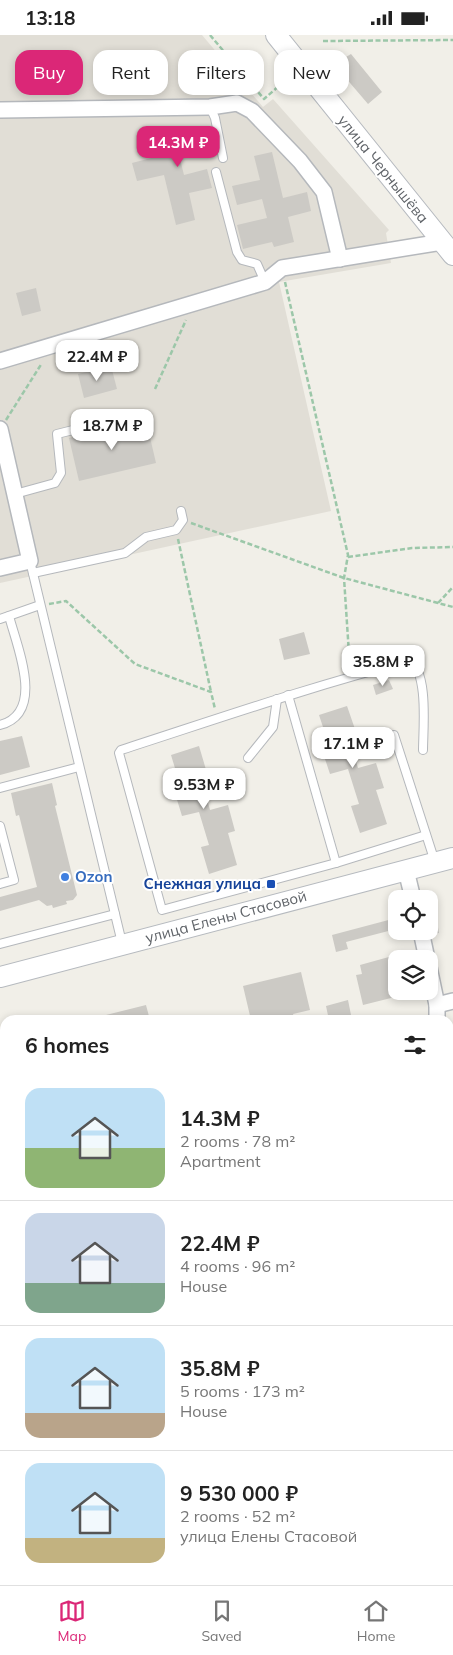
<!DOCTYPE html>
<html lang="en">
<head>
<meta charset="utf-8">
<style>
  :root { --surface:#fff; --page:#f6f6f6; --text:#222; --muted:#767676; --line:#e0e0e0; --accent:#db2777 }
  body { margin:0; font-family:Mulish,sans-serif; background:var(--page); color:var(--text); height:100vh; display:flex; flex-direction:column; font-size:19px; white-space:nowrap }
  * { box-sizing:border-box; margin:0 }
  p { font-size:16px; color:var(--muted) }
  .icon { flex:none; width:28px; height:28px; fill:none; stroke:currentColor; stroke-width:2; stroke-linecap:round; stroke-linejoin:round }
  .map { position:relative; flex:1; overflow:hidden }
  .sheet { position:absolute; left:0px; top:980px; width:454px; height:570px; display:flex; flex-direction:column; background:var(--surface); border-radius:15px 15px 0 0; box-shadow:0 2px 8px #0003 }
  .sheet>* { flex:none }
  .hud { position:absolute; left:15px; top:15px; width:424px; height:45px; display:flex; gap:10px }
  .controls { position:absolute; left:388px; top:855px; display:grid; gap:10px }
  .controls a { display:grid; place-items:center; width:50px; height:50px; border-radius:10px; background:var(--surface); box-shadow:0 2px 8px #0003; font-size:25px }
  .price { position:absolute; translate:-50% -42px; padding:0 11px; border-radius:10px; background:#fff; color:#222; font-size:16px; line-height:32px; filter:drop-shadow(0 1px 2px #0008) }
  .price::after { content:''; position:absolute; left:50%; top:30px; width:15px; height:11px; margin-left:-8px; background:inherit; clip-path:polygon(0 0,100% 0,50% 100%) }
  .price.active { background:var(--accent); color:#fff }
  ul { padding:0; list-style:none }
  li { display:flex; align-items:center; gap:15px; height:125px; padding:0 25px }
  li+li { border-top:1px solid var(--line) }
  li span { display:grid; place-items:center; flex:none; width:140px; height:100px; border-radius:15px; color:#555 }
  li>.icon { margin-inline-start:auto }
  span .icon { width:60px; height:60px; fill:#fffc; stroke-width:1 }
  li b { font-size:21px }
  h2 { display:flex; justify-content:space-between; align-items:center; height:60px; padding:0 25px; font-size:21px }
  .pill { padding:0 18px; border-radius:15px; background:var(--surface); box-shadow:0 2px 8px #0003; font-size:18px; line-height:45px }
  .pill.active { background:var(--accent); color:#fff }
  .status { display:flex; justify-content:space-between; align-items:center; height:35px; padding:0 25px; background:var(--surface); direction:ltr }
  .status svg { height:14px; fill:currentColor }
  .tabs { display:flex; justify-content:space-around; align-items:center; height:70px; border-top:1px solid var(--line); background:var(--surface); font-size:14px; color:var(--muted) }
  .tabs a { display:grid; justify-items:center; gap:2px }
  .tabs .active { color:var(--accent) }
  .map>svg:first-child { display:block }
</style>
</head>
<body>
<div class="status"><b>13:18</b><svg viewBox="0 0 49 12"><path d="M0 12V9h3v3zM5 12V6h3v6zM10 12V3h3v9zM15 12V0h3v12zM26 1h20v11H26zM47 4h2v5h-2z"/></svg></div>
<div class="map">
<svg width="453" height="1550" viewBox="0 0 453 1550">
  <rect width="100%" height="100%" fill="#f1efe8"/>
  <polygon fill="#e1ded6" points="0,0 202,0 263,72 273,64 389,195 386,198 391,228 279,247 331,476 0,548"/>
  <polygon fill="#c5e8c5" points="5,1198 5,1436 0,1436 0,1199"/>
  <polygon fill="#aadaff" points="449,1041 453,1073 453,1207 449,1208"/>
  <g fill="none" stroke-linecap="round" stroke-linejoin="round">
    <polyline stroke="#aadaff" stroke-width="4" points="0,1217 5,1212"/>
  </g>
  <g fill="#cccac5">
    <polygon points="344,19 346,22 351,19 382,57 368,69 333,28"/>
    <polygon points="209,92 214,113 179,120 184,140 207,134 212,153 189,158 195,185 176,190 164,140 137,146 132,128 159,121 153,98 173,93 174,99"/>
    <polygon points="272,117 283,163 307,157 311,176 288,182 294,207 274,212 272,207 243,214 237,190 267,183 262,164 237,170 232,151 260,145 254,121"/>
    <polygon points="36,253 41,276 22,281 16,258"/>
    <polygon points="111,331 117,354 84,363 78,339"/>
    <polygon points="146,385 156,428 79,446 69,403"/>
    <polygon points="304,597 310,619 284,625 279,604"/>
    <polygon points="389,645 393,654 376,660 373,650"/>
    <polygon points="347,671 356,697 348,700 358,733 376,728 384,753 376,755 387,789 360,798 351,771 359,769 348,734 330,739 322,715 330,713 319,680"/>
    <polygon points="22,701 30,732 0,740 0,706"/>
    <polygon points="199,711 207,738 201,741 210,775 228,770 235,796 228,798 237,830 209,839 201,812 209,810 199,777 182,781 174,755 181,753 171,720"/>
    <polygon points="52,748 57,770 55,771 77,860 73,865 66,866 67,869 53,873 52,870 47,871 39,865 0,876 0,862 37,852 19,780 16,781 11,758"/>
    <polygon points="429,869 434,869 439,898 431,900 429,891"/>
    <polygon points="396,883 396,894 346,907 348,914 336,917 332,900"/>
    <polygon points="396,920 396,933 388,935 395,962 363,970 356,940 362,939 360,930"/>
    <polygon points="301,937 310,975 293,979 295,985 251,985 243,951"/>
    <polygon points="348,965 352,985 329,985 326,971"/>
    <polygon points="146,970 150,985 103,985 102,981"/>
  </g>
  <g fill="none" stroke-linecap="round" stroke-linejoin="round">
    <defs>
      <g id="lane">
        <polyline points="210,72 215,83 223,123"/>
        <polyline points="216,137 237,217 242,225 257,229 265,247"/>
        <polyline points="15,459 55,448 61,438 57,399 137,379"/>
        <polyline points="30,526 122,908"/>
        <polyline points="33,538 125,518 146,502 176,495 183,485 181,476"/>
        <polyline points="0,584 40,570"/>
        <polyline points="288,660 336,828"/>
        <path d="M0 690C46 678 17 612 9 581"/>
        <polyline points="394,700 435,827"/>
        <path d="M423 715C423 696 429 635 409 626 312 651 217 684 121 715L119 718 162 875 336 828 426 800"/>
        <polyline points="248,723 273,692 277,664"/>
        <polyline points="0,753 79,732"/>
        <polyline points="0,791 14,845 0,849"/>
        <polyline points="0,909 115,879"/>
      </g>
      <g id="street">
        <polyline points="0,75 210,72 237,68 252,76 300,126 324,157 340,224"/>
        <polyline points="0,326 265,247 282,233 442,207"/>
        <polyline points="0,394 30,526 0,533"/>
        <polyline points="406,835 413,864"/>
        <polyline points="421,896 427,924"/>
        <polyline points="429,932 437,970 437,985"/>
        <polyline points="437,970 453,966"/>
        <polyline points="0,1062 5,1061"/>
        <polyline points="0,1458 5,1459"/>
      </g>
      <g id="secondary">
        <polyline points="276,0 453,220"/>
        <polyline points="0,942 453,823"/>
      </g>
    </defs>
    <use href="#lane" stroke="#b5b8bc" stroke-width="10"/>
    <use href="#street" stroke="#b5b8bc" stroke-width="18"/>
    <use href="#secondary" stroke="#b6babf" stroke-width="22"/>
    <g stroke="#9cc7a9" stroke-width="2.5" stroke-dasharray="5 2.5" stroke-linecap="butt">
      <polyline points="210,0 264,64 288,43"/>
      <polyline points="323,6 453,5"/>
      <polyline points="285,247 348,520 344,543 350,634"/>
      <polyline points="155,354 186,285"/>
      <polyline points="6,385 42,328"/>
      <polyline points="191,488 344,543 453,572"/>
      <polyline points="178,504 211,657"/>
      <polyline points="348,522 412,513 453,512"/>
      <polyline points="438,568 453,552"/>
      <polyline points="49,569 66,566 135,629 211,657 215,674"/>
    </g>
    <use href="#lane" stroke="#fff" stroke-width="8"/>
    <use href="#street" stroke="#fff" stroke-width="15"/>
    <use href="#secondary" stroke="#fff" stroke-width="20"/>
  </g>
  <circle fill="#3f7fe0" stroke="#fff" stroke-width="2" cx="65" cy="842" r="5"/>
  <rect fill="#1a4fb4" stroke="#fff" stroke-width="2" x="266" y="844" width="10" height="10" rx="2.5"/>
  <g text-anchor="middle" stroke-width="4" stroke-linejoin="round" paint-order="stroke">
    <g font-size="15" fill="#5f6368" stroke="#fff">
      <text transform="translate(383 134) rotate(51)" y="5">улица Чернышёва</text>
      <text transform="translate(226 882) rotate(-15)" y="5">улица Елены Стасовой</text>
    </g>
    <g font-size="15" font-weight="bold" fill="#366cbe" stroke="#fff" text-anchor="start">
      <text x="75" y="847">Ozon</text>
    </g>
    <g font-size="15" font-weight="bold" fill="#164399" stroke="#fff" text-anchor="end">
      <text x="261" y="854">Снежная улица</text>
    </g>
  </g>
</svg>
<div class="controls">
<a><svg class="icon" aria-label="locate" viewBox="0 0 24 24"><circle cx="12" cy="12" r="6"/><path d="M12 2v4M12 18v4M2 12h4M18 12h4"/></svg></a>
<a><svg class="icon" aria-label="layers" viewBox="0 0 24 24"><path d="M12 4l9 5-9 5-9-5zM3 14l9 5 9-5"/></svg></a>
</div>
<b class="price active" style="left:178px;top:133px">14.3M ₽</b>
<b class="price" style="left:97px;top:347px">22.4M ₽</b>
<b class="price" style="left:112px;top:416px">18.7M ₽</b>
<b class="price" style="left:383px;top:652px">35.8M ₽</b>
<b class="price" style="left:353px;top:734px">17.1M ₽</b>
<b class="price" style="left:204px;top:775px">9.53M ₽</b>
<div class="hud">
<a class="pill active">Buy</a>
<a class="pill">Rent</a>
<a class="pill">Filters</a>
<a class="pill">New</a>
</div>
<section class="sheet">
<h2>6 homes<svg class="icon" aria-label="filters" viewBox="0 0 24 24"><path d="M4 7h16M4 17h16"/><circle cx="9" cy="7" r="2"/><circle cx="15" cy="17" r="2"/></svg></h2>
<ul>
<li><span style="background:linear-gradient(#bfe0f5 60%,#8fb573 0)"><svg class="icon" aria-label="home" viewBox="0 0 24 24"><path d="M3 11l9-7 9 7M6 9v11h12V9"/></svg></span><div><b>14.3M ₽</b><p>2 rooms · 78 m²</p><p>Apartment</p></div></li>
<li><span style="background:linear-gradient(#c9d6e8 70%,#7fa58c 0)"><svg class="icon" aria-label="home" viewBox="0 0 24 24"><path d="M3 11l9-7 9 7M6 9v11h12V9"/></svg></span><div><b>22.4M ₽</b><p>4 rooms · 96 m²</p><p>House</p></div></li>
<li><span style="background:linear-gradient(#bfe0f5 75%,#b9a48a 0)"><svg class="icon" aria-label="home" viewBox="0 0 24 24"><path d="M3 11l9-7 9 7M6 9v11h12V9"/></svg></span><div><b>35.8M ₽</b><p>5 rooms · 173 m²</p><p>House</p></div></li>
<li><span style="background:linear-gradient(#bfe0f5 75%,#c2b280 0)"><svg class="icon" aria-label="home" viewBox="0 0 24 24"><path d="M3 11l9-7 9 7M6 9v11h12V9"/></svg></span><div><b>9 530 000 ₽</b><p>2 rooms · 52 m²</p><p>улица Елены Стасовой</p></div></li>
</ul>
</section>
</div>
<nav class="tabs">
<a class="active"><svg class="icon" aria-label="map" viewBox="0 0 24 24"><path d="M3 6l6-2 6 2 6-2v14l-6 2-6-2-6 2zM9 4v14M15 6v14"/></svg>Map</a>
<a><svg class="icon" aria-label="saved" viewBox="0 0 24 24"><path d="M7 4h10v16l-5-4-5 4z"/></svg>Saved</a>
<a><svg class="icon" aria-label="home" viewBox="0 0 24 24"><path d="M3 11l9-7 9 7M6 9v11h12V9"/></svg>Home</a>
</nav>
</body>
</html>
